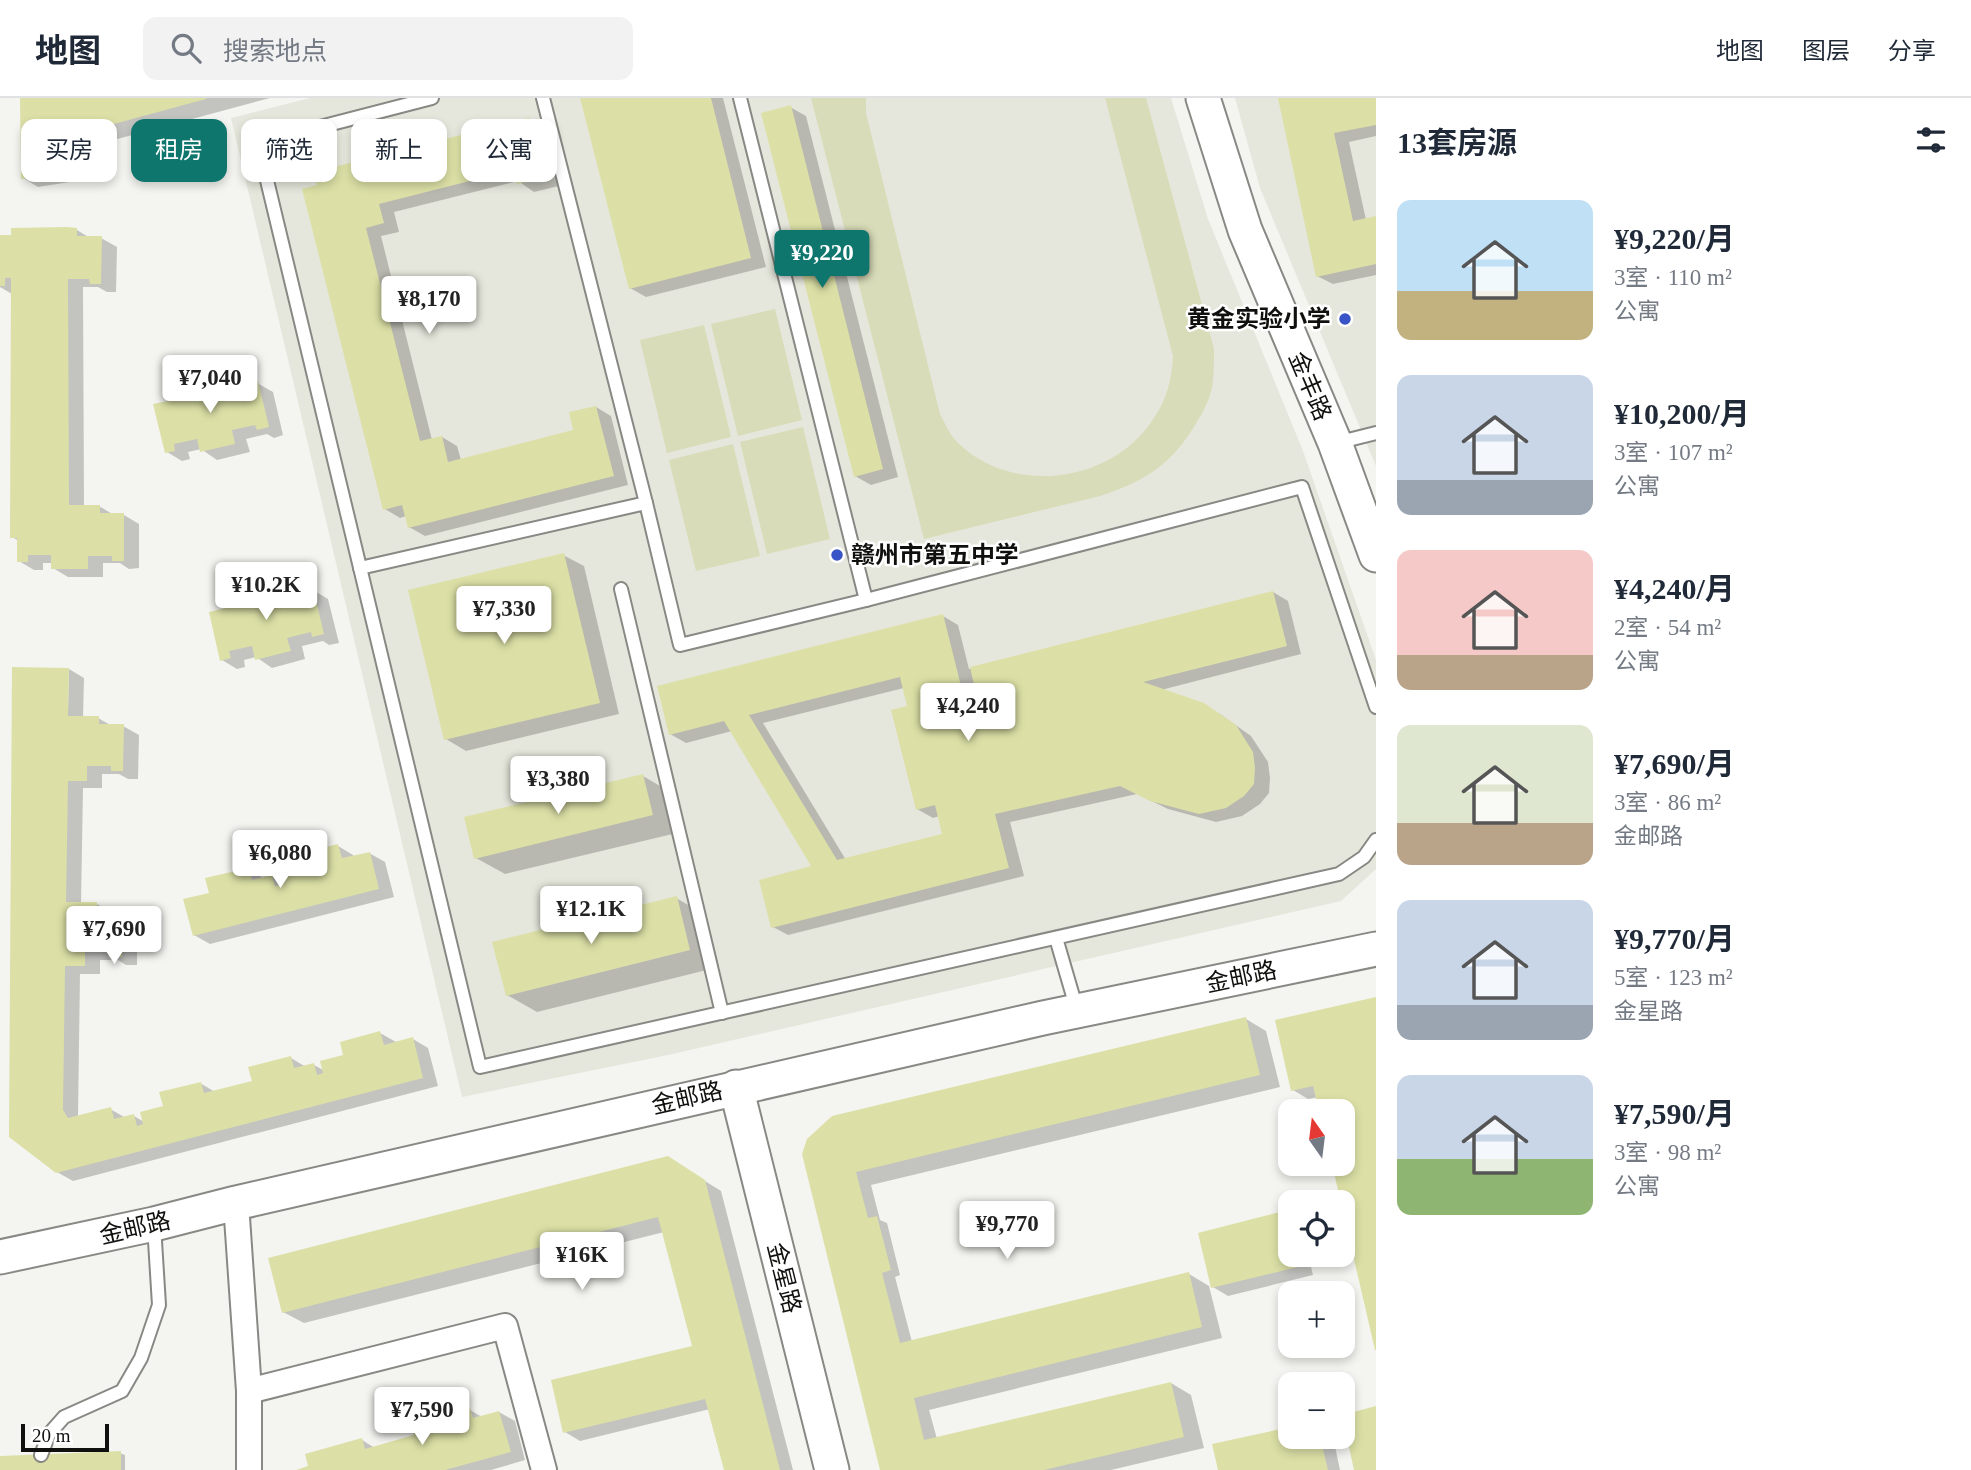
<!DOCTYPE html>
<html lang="zh">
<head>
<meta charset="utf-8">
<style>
  :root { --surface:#fff; --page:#f2f2f3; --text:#1f2937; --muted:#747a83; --line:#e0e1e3; --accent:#0f766e }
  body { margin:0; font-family:"Times New Roman","Noto Sans SC",serif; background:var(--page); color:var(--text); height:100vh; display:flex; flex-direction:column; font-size:26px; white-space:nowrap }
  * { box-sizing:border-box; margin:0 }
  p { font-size:23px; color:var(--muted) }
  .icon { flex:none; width:38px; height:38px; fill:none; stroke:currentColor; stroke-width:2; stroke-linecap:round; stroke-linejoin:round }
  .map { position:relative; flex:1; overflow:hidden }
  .details { display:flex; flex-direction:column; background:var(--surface); width:595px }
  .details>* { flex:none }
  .banner { position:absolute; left:21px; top:21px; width:665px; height:63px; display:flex; gap:14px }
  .needle { width:46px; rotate:346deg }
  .controls { position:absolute; left:1278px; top:1001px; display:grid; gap:14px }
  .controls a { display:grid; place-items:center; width:77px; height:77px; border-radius:14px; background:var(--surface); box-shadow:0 4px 10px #0003; font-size:35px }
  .scale { position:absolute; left:21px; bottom:18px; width:88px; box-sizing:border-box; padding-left:7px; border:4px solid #10110f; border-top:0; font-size:19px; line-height:24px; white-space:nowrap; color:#10110f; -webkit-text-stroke:5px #fff; paint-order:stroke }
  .price { position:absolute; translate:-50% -60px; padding:0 16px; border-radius:7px; background:#fff; color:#222; font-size:23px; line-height:46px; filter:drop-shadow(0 2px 4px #0008) }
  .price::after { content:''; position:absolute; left:50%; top:42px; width:21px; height:16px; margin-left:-10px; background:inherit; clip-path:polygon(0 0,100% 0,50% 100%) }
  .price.current { background:var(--accent); color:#fff }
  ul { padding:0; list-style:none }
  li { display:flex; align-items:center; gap:21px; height:175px; padding:0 21px }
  li span { display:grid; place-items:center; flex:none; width:196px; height:140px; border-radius:14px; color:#555 }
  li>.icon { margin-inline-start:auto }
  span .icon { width:84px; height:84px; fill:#fffc; stroke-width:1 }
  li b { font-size:30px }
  h2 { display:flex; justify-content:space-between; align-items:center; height:84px; padding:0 21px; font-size:30px }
  .chip { padding:0 24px; border-radius:14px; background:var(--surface); box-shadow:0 4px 10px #0003; font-size:24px; line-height:63px }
  .chip.current { background:var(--accent); color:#fff }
  header { display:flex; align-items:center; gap:42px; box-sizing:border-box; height:98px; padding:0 35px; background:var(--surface); border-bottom:2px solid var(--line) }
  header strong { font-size:33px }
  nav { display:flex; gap:38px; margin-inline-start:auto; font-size:24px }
  .search { width:490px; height:63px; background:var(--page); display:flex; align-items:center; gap:18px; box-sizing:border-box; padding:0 24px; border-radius:14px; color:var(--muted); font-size:26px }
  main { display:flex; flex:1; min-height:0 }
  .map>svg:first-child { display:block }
</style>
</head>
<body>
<header>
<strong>地图</strong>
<div class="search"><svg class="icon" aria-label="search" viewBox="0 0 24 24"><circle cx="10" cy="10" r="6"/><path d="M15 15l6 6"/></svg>搜索地点</div>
<nav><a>地图</a><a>图层</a><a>分享</a></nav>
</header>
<main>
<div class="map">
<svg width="1376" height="1372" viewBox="0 0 1376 1372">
  <rect width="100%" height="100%" fill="#f4f4f0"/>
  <g fill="#e6e7dc">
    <polygon points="310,0 1171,0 1208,121 1303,353 1376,562 1376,771 1341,803 668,957 462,999 231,20"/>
    <polygon points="1235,0 1376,0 1376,368 1260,90"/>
  </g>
  <g fill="#d9dcb8">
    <path d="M811 0H866V15L940 316C945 325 949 336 957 344 1012 399 1113 385 1154 320 1167 301 1172 280 1173 258L1105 0H1146L1214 251C1214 263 1214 277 1212 289 1210 301 1203 314 1197 324 1172 366 1146 383 1100 398L924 441Z"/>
    <polygon points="775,211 802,322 738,338 711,226"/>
    <polygon points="704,227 731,339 667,355 640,242"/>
    <polygon points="803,329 830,441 767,456 740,344"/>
    <polygon points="733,346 760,458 696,473 669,362"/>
  </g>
  <g fill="#0003" fill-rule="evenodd">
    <polygon points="23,0 270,0 99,46 101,79 38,89 23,80"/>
    <polygon points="582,0 723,0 766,169 646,199 630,190"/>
    <polygon points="1282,0 1376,0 1376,38 1349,44 1366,122 1376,120 1376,177 1333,186 1317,178"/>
    <polygon points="790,9 806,18 898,379 871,387 855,378"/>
    <polygon points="529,21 545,30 559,88 534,94 518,83 394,114 399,134 381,138 432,342 442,339 457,348 461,362 575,333 596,309 611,318 628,387 425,438 409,429 406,418 400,420 385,411 304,92"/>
    <polygon points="77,132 90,140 101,140 117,149 116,194 107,194 98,189 83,189 84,408 99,408 114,417 124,417 139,426 139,470 129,471 120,465 103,465 103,479 68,479 53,470 53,465 43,465 43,472 34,472 19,463 19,443 12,439 12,196 0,189 0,139"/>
    <polygon points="232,282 242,288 257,285 273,294 283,337 274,340 267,336 246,341 250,354 217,362 201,351 188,354 190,361 182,363 167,354 180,302"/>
    <polygon points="563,457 584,468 619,616 466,653 446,641"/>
    <polygon points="287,490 297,496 313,492 328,501 339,545 329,547 323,543 302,548 305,561 272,570 256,559 244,562 245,569 237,571 222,562 236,509"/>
    <path d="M1273 494 1288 503 1301 556 1161 592 1220 616 1251 638 1268 664 1270 680 1269 695 1260 706 1242 718 1216 724 1168 711 1137 696 1010 724 1024 778 788 837 773 829 814 769 732 633 686 645 670 636 943 518 958 527 969 571ZM904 590 909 609 917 711 933 720 940 718 944 737 846 762 763 625Z"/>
    <polygon points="69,571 84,580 83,620 98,620 112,628 123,628 139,637 138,681 128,681 119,676 102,676 102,690 83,690 81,806 97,806 111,814 121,814 137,822 137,867 126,867 118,862 100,862 100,876 80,876 78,1019 110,1011 126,1020 134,1018 144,1024 200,985 215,994 254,985 291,960 306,969 314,967 325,973 380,935 396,944 413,941 428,950 438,988 73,1083 57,1074"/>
    <polygon points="643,678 672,695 681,734 505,776 476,760"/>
    <polygon points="338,748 353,757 354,759 369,755 385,764 394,799 210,846 194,837 211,796 249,771 264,781 272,779 282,784"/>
    <polygon points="676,800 706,817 719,869 537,914 507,897"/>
    <polygon points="1376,900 1376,1248 1333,1066 1342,1066 1342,1013 1321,1013 1318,999 1308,1001 1293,992"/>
    <polygon points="1246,921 1266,933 1280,989 871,1087 880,1122 887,1125 900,1177 895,1179 912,1244 1189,1176 1209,1188 1222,1240 929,1312 937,1341 1171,1285 1191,1297 1204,1350 1111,1372 882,1372 804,1056"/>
    <polygon points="684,1070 721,1093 793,1372 726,1372 710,1311 580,1343 565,1334 694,1250 664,1134 304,1225 283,1214"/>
    <polygon points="1284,1115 1290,1118 1290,1157 1308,1157 1313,1177 1228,1198 1213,1189"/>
    <polygon points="470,1312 482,1319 499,1314 515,1323 525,1362 491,1372 299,1372 310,1369 362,1342 375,1350 416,1338"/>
    <polygon points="1290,1339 1333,1339 1340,1372 1220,1372"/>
    <polygon points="120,1355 125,1357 125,1372 0,1372 0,1359"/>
  </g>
  <g fill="#dce0a6" fill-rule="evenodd">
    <polygon points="20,0 206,0 206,1 84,34 86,71 21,81"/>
    <polygon points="580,0 711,0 751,160 629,191"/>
    <polygon points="1278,0 1376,0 1376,27 1334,35 1353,123 1376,118 1376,166 1316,179"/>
    <polygon points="791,7 883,371 854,379 761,15"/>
    <polygon points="529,20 544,79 517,86 513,72 379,106 384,125 366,130 420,343 442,338 448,364 573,332 569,314 596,308 614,378 408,430 402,407 383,412 302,91 317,87 314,74"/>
    <polygon points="67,129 77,130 77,138 102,138 101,186 90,186 89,181 68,181 69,407 100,407 100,415 124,415 124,463 112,463 112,458 88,458 88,471 51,471 51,457 28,457 28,464 17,464 17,440 10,440 11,180 5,180 5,188 0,188 0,137 11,137 11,130"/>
    <polygon points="232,281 234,288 258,283 269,329 257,332 255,327 232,332 235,346 200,354 197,341 174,346 175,353 165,355 153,306 178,301 177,293"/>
    <polygon points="564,455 600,605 444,642 408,492"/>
    <polygon points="287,488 289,496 313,490 324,536 312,539 311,534 287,540 291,553 255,562 252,548 229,553 231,560 220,563 209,514 234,508 232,501"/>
    <path d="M1273 493 1287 548 1143 584 1204 605 1236 627 1253 654 1255 670 1254 686 1244 698 1226 710 1199 716 1150 703 1120 688 995 716 1009 770 771 830 759 782 811 768 724 623 669 637 657 588 943 516 967 612 979 609 970 569ZM900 579 907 608 891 612 916 712 935 707 942 736 837 762 749 617Z"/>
    <polygon points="12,569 69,570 68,618 99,618 99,626 124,626 123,673 111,673 111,668 87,668 87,683 68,683 66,804 97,804 97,812 122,812 122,859 109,859 109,854 85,854 85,868 65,868 63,1012 68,1020 111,1009 114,1021 134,1016 137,1028 143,1026 140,1014 163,1008 159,994 201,984 204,995 252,983 248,969 291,958 294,970 314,965 317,977 323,975 320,963 343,957 340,944 380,933 384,947 413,939 423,980 56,1075 9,1039"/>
    <polygon points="643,676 653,717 474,761 464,719"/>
    <polygon points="338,746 342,760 370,754 379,791 193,838 183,801 209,795 205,780 249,770 252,782 272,777 275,788 281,787 278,775 301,769 297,756"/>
    <polygon points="677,798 690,852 506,898 492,844"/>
    <polygon points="1376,899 1376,1252 1375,1252 1332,1066 1342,1066 1342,1013 1319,1013 1313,988 1291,993 1275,922"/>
    <polygon points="1246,919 1260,977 856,1074 868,1120 877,1118 891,1172 882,1175 900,1245 1189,1174 1202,1229 914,1300 924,1342 1171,1284 1184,1339 1044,1372 880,1372 802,1056 807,1041 832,1018"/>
    <polygon points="668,1058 705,1082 780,1372 724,1372 705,1301 563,1335 551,1282 692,1248 658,1119 282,1215 268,1160"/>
    <polygon points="1284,1113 1290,1135 1290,1157 1295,1157 1298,1169 1211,1190 1198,1135"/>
    <polygon points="1376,1308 1376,1372 1354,1372 1342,1317"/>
    <polygon points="470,1310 473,1320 499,1313 511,1354 445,1372 296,1372 308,1368 305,1356 362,1340 365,1351 414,1337 410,1327"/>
    <polygon points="1290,1329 1290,1339 1320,1339 1328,1372 1218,1372 1212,1346"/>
    <polygon points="121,1353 121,1372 0,1372 0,1358"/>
  </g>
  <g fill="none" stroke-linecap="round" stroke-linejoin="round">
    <defs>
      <g id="lane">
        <polyline points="432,0 258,45 480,969 1339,776 1364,759 1376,742"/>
        <polyline points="740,0 866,502 1302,389 1376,609"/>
        <polyline points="1336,345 1376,335"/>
        <polyline points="646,405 680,547 866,502"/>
        <polyline points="360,470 646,405 543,0"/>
        <polyline points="621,491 722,915"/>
        <polyline points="1056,840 1077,912"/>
        <polyline points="41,1357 49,1336 64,1319 122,1293 141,1260 159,1207 154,1127"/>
      </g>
      <g id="street">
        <polyline points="236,1105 249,1293 249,1372"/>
        <polyline points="249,1293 505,1228 544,1372"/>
      </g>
      <g id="secondary">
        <polyline points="1203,0 1245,132 1335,345 1376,457"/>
        <polyline points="736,989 832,1372"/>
        <polyline points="0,1159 154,1126 236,1105 1043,920 1376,851"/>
      </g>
    </defs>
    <use href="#lane" stroke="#888884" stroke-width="16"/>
    <use href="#street" stroke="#888884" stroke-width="28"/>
    <use href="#secondary" stroke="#888884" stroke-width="37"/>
    <use href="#lane" stroke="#fff" stroke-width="12"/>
    <use href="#street" stroke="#fff" stroke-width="24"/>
    <use href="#secondary" stroke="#fff" stroke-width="33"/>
  </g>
  <g fill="#3954c6" stroke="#fff" stroke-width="2.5">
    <circle cx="1345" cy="221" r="7"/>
    <circle cx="837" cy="457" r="7"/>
  </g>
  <g text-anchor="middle" stroke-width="5" stroke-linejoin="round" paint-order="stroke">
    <g font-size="24" font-weight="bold" fill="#10110f" stroke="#fff" text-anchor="end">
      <text x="1331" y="229">黄金实验小学</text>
      <text x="851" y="465" text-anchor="start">赣州市第五中学</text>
    </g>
    <g font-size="24" fill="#10110f" stroke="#fff">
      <text transform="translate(1310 288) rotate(67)" y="8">金丰路</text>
      <text transform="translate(1241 879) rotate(-12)" y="8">金邮路</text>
      <text transform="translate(687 1000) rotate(-13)" y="8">金邮路</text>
      <text transform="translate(135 1130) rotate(-13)" y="8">金邮路</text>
      <text transform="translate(784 1180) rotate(76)" y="8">金星路</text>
    </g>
  </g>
</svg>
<div class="controls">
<a><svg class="needle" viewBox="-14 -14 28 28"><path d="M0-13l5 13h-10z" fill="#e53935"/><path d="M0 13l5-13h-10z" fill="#747a83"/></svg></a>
<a><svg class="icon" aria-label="locate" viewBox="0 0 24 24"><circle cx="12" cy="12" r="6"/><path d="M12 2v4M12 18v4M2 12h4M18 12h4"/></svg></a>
<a>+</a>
<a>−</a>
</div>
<div class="scale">20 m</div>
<b class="price current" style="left:822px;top:192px">¥9,220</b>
<b class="price" style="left:429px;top:238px">¥8,170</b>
<b class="price" style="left:210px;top:317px">¥7,040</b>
<b class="price" style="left:266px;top:524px">¥10.2K</b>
<b class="price" style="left:504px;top:548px">¥7,330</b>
<b class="price" style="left:968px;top:645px">¥4,240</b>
<b class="price" style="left:558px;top:718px">¥3,380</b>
<b class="price" style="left:280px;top:792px">¥6,080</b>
<b class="price" style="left:591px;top:848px">¥12.1K</b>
<b class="price" style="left:114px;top:868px">¥7,690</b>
<b class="price" style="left:1007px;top:1163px">¥9,770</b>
<b class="price" style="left:582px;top:1194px">¥16K</b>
<b class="price" style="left:422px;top:1349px">¥7,590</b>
<div class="banner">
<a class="chip">买房</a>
<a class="chip current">租房</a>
<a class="chip">筛选</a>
<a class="chip">新上</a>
<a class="chip">公寓</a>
</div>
</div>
<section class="details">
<h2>13套房源<svg class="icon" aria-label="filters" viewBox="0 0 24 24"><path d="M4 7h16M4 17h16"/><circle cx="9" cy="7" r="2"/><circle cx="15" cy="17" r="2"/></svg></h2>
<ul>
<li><span style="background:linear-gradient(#bfe0f5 65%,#c2b280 0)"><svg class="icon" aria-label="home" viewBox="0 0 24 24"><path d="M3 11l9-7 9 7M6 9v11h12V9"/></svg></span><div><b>¥9,220/月</b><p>3室 · 110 m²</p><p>公寓</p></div></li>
<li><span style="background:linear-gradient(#c9d6e8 75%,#9aa5b1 0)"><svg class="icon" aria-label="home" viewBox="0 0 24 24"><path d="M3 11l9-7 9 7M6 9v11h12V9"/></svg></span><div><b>¥10,200/月</b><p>3室 · 107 m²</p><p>公寓</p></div></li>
<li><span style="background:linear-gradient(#f6c9c9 75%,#b9a48a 0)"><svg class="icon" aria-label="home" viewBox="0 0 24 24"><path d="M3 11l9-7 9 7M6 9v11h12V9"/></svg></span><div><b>¥4,240/月</b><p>2室 · 54 m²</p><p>公寓</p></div></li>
<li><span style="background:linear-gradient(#dfe7d0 70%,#b9a48a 0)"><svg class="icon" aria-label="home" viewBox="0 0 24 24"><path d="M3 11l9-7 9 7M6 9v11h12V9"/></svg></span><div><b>¥7,690/月</b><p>3室 · 86 m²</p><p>金邮路</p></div></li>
<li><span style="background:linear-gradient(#c9d6e8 75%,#9aa5b1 0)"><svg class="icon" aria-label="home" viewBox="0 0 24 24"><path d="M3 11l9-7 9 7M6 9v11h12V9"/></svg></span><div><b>¥9,770/月</b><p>5室 · 123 m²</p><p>金星路</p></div></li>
<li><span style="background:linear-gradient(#c9d6e8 60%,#8fb573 0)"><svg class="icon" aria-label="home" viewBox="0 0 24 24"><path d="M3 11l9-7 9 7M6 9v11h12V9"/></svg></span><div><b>¥7,590/月</b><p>3室 · 98 m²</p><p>公寓</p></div></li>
</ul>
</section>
</main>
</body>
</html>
